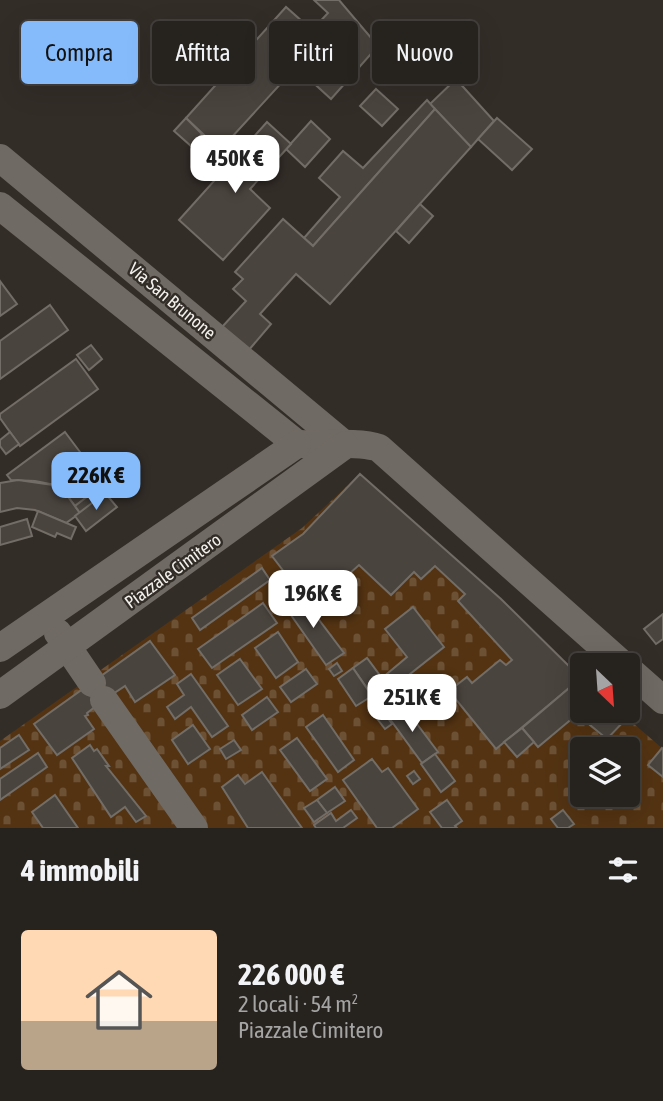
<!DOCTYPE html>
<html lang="it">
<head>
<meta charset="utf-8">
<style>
  :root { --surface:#26221e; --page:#2e2a27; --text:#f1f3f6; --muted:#a4a4a4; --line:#423f3c; --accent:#86bbfb }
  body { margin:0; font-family:"Asap Condensed",sans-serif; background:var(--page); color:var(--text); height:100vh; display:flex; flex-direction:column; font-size:26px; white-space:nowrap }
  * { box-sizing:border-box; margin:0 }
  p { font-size:23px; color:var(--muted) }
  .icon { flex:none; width:38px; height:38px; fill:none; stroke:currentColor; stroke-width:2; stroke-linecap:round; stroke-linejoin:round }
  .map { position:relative; height:828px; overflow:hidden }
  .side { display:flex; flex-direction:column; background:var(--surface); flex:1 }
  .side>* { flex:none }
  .top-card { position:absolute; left:21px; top:21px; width:621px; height:63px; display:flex; gap:14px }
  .needle { width:46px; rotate:155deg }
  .buttons { position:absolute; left:570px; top:653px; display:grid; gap:14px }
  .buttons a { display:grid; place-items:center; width:70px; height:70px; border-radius:7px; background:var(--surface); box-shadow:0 7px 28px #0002,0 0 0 2px var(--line); font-size:35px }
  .price { position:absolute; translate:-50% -60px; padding:0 16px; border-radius:14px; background:#fff; color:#222; font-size:23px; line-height:46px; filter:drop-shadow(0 2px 4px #0008) }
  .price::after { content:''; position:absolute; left:50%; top:42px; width:21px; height:16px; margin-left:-10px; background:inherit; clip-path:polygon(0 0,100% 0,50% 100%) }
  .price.active { background:var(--accent); color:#111 }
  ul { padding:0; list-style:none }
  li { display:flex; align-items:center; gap:21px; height:175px; padding:0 21px }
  li span { display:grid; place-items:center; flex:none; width:196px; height:140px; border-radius:7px; color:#555 }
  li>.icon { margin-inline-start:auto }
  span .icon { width:84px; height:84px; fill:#fffc; stroke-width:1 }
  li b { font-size:30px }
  h2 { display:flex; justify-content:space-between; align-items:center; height:84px; padding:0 21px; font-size:30px }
  .tag { padding:0 24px; border-radius:7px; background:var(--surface); box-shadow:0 7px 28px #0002,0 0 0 2px var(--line); font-size:24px; line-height:63px }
  .tag.active { background:var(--accent); color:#111 }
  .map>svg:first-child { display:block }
</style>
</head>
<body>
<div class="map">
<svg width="663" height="828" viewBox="0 0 663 828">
  <defs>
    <pattern id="cemetery-stones" width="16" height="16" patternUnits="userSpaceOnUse" patternTransform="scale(1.75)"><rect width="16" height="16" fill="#533312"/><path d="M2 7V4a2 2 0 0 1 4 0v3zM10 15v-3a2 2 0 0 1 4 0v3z" fill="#6c5135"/></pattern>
  </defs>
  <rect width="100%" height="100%" fill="#332d28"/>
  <path fill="url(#cemetery-stones)" fill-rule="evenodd" d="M360 474 501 599 583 679V710L619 711 663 749V828H0V741L302 528ZM583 749H628V794H583Z"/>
  <g fill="#4a443e" stroke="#736d67" stroke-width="2">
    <polygon points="314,0 339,0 378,46 331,99 296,67 220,150 186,118 286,7 312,30 328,13"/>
    <polygon points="456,79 494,121 471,147 430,104"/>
    <polygon points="376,89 398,109 382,126 360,106"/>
    <polygon points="427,100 435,109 313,246 304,238 340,197 319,178 343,151 363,168"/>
    <polygon points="435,109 471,147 330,304 296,274 260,314 271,324 248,351 222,327 246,301 233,289 243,279 235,272 283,219 313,246"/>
    <polygon points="186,118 202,134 191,146 174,131"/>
    <polygon points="497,118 532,149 512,170 478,139"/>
    <polygon points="311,121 330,139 305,167 286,149"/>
    <polygon points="267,122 291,144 250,189 270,208 223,260 179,220"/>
    <polygon points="420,204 433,216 409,243 396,231"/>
    <polygon points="0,281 17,304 0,316"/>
    <polygon points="50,305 68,330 0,379 0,341"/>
    <polygon points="91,345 102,359 89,370 77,355"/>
    <polygon points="76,359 98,389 20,446 0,418 0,414"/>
    <polygon points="10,432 19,444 6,454 0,446 0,440"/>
    <polygon points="65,432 104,484 75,506 60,486 35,481 11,480 7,475"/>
    <polygon points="360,474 501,599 581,678 496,749 449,691 467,677 472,683 500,660 506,665 512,660 458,601 465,594 435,566 421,579 414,572 391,595 359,565 339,583 333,578 304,598 272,556 303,534"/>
    <polygon points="18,480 60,486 80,513 66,523 35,510 17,508 0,512 0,483"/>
    <polygon points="104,484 109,490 80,513 75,506"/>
    <polygon points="105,493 117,507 86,531 75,516"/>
    <polygon points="38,511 76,527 71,539 57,533 55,537 32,527"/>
    <polygon points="27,519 32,536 0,545 0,527"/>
    <polygon points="262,568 270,580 200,630 192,618"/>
    <polygon points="286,593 296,606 304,600 344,653 326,665 279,598"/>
    <polygon points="263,603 277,623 212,668 198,649"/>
    <polygon points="413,607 444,647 376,701 353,668 367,658 382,678 407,657 385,629"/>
    <polygon points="663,614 663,639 656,644 644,629"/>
    <polygon points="278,632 298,662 276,678 255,648"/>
    <polygon points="150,641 175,675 135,702 125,686 104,700 87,713 88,715 85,716 94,729 57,755 34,724"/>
    <polygon points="240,659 262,689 238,705 217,675"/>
    <polygon points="337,663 342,671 334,676 329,669"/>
    <polygon points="353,668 372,696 356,706 338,679"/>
    <polygon points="306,669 317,684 291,702 280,687"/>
    <polygon points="191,674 228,726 212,737 191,707 175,719 167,707 184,695 177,684"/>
    <polygon points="581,678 583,698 574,706 580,712 538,747 522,728"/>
    <polygon points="267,697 278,712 252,730 242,715"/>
    <polygon points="402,704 438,752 422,763 387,715"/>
    <polygon points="602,710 619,710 627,718 607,739 590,725"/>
    <polygon points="383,711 392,724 385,729 375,716"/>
    <polygon points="323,715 354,760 338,772 306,727"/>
    <polygon points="193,725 210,749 188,764 172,740"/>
    <polygon points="522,728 534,742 517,757 504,742"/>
    <polygon points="19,735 29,750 0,769 0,748"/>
    <polygon points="297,738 327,779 310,791 280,750"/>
    <polygon points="234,740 241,750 226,759 220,749"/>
    <polygon points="90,745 94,751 97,749 109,766 106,766 146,816 136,822 125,807 111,817 72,758"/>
    <polygon points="662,748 663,749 663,777 648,765"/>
    <polygon points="38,753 47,767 0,800 0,779"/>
    <polygon points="435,754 455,781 441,792 421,764"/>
    <polygon points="372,759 382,772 388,768 418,809 392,828 377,828 343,780"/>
    <polygon points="414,771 420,779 413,784 407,776"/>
    <polygon points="262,772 302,828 248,828 222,787 238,775 245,784"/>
    <polygon points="335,787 345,801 327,813 317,800"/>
    <polygon points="55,795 78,828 43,828 32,812"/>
    <polygon points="317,800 327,813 314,822 304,808"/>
    <polygon points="447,800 462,821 455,826 457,828 442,828 430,812"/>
    <polygon points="351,810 357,818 343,828 316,828 314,825 331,813 336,821"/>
    <polygon points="563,810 574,824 568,828 558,828 551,819"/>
  </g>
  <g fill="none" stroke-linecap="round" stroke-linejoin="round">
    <g stroke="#706a64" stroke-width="28">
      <polyline points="0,158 345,445"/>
      <polyline points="0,206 297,444"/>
      <path d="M297 444C320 445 359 441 379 448L623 665"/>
      <polyline points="58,633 92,683"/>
      <polyline points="0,648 297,444"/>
      <polyline points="628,669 663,700"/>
      <polyline points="0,695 345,445"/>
      <polyline points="104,700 194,828"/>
    </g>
  </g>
  <g text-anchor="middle" stroke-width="5" stroke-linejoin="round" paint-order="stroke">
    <g font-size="18" fill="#f3f0ec" stroke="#332d28">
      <text transform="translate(172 301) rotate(40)" y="6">Via San Brunone</text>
      <text transform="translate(173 571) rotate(-36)" y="6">Piazzale Cimitero</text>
    </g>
  </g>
</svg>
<div class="buttons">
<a><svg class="needle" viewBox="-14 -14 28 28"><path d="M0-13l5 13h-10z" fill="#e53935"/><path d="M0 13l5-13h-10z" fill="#a4a4a4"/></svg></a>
<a><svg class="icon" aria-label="layers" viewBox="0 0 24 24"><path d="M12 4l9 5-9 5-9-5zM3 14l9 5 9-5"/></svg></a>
</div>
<b class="price" style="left:235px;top:195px">450K €</b>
<b class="price active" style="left:96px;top:512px">226K €</b>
<b class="price" style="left:313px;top:630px">196K €</b>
<b class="price" style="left:412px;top:734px">251K €</b>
<div class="top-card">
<a class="tag active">Compra</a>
<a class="tag">Affitta</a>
<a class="tag">Filtri</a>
<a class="tag">Nuovo</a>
</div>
</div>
<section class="side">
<h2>4 immobili<svg class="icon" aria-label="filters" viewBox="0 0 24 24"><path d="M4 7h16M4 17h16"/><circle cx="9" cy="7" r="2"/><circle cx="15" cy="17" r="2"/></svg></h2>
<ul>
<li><span style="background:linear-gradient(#ffd9b3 65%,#b9a48a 0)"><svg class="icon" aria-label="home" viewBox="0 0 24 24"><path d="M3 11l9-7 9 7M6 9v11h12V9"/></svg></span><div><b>226 000 €</b><p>2 locali · 54 m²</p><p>Piazzale Cimitero</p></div></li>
</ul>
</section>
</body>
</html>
